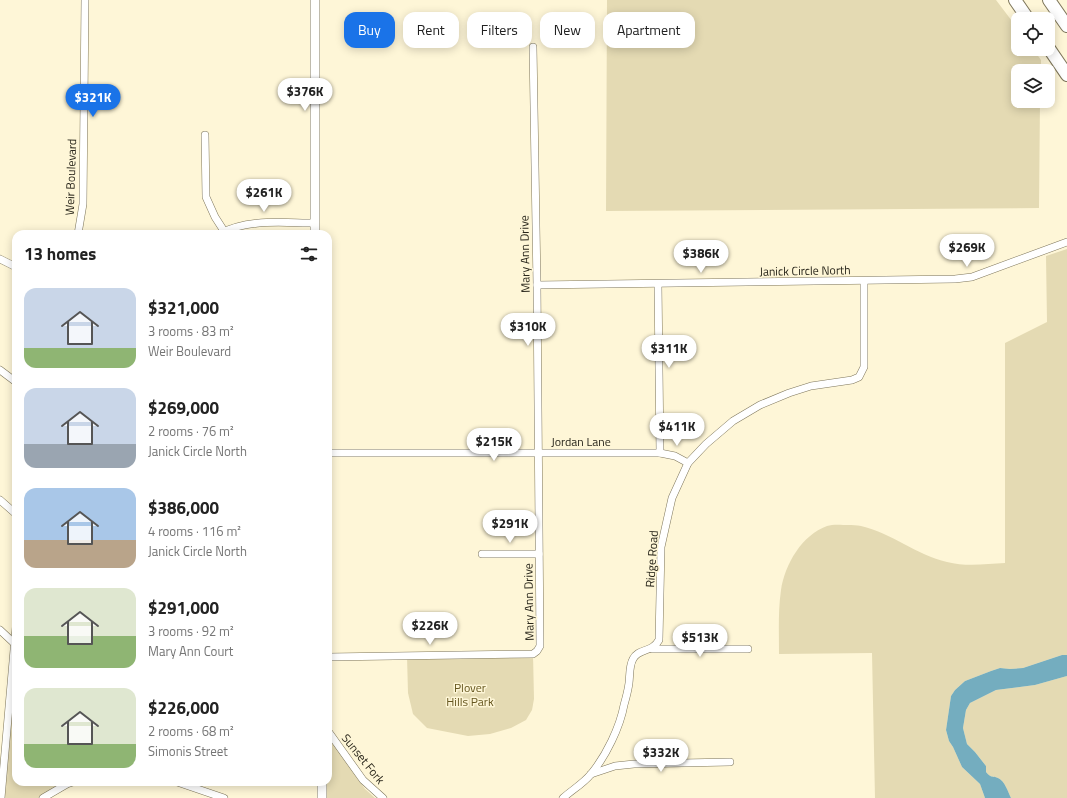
<!DOCTYPE html>
<html lang="en">
<head>
<meta charset="utf-8">
<style>
  :root { --surface:#fff; --page:#f2f2f2; --text:#222; --muted:#767676; --accent:#1a73e8 }
  body { margin:0; font-family:"Titillium Web",sans-serif; background:var(--page); color:var(--text); height:100vh; display:flex; flex-direction:column; font-size:15px; white-space:nowrap }
  * { box-sizing:border-box; margin:0 }
  p { font-size:13px; color:var(--muted) }
  .icon { flex:none; width:22px; height:22px; fill:none; stroke:currentColor; stroke-width:2; stroke-linecap:round; stroke-linejoin:round }
  .map { position:relative; flex:1; overflow:hidden }
  .sheet { position:absolute; left:12px; top:230px; width:320px; height:556px; display:flex; flex-direction:column; background:var(--surface); border-radius:12px; box-shadow:0 2px 10px #0003 }
  .sheet>* { flex:none }
  .hud { position:absolute; left:344px; top:12px; width:380px; height:36px; display:flex; gap:8px }
  .controls { position:absolute; left:1011px; top:12px; display:grid; gap:8px }
  .controls a { display:grid; place-items:center; width:44px; height:44px; border-radius:8px; background:var(--surface); box-shadow:0 2px 10px #0003; font-size:20px }
  .price { position:absolute; translate:-50% -34px; padding:0 9px; border-radius:14px; background:#fff; color:#222; font-size:13px; line-height:26px; filter:drop-shadow(0 1px 2px #0008) }
  .price::after { content:''; position:absolute; left:50%; top:24px; width:12px; height:9px; margin-left:-6px; background:inherit; clip-path:polygon(0 0,100% 0,50% 100%) }
  .price.selected { background:var(--accent); color:#fff }
  ul { padding:0; list-style:none }
  li { display:flex; align-items:center; gap:12px; height:100px; padding:0 12px }
  li span { display:grid; place-items:center; flex:none; width:112px; height:80px; border-radius:12px; color:#555 }
  li>.icon { margin-inline-start:auto }
  span .icon { width:48px; height:48px; fill:#fffc; stroke-width:1 }
  li b { font-size:17px }
  h2 { display:flex; justify-content:space-between; align-items:center; height:48px; padding:0 12px; font-size:17px }
  .tag { padding:0 14px; border-radius:12px; background:var(--surface); box-shadow:0 2px 10px #0003; font-size:14px; line-height:36px }
  .tag.selected { background:var(--accent); color:#fff }
  .map>svg:first-child { display:block }
</style>
</head>
<body>
<div class="map">
<svg width="1067" height="798" viewBox="0 0 1067 798">
  <rect width="100%" height="100%" fill="#fef6d7"/>
  <g fill="#e4dab3">
    <polygon points="607,0 996,0 1018,29 1018,49 1033,49 1041,60 1041,71 1018,71 1018,101 1040,101 1039,208 606,211"/>
    <path d="M1067 249V655H1062L1023 668 1010 669 1000 668 991 671 965 681 955 690 951 696 946 730 949 741 953 747 962 767 980 784 985 798H875L872 653 779 654C779 633 778 611 781 590 785 564 802 535 827 526 833 524 842 525 848 525 852 525 857 525 861 526 891 533 917 555 947 562 966 567 986 564 1005 563V343L1047 322 1046 256Z"/>
    <polygon points="16,645 16,782 73,782 43,798 1,798"/>
    <polygon points="533,654 534,699 532,710 526,720 511,728 490,734 468,736 427,728 413,714 408,693 407,656"/>
    <path d="M1067 676V798H1011C1008 792 1005 781 998 778 991 775 992 779 986 772V766L975 752 967 744 963 728 966 710 970 703 996 690 1035 685Z"/>
    <polygon points="328,742 333,743 365,789 375,798 326,798 326,782 328,782"/>
  </g>
  <path fill="#74adbf" d="M1062 655H1067V676L1035 685 996 690 970 703 966 710 963 728 967 744 975 752 986 766V772C992 779 992 775 998 778 1005 781 1008 792 1011 798H985L980 784 962 767 953 747 949 741 946 730 951 696 955 690 965 681 991 671 1000 668 1010 669 1023 668Z"/>
  <g fill="none" stroke-linecap="round" stroke-linejoin="round">
    <defs>
      <g id="street">
        <polyline points="205,135 206,197 215,217 224,231"/>
        <polyline points="78,234 83,204 85,0"/>
        <path d="M219 234C249 218 283 223 315 223"/>
        <polyline points="0,259 16,267"/>
        <polyline points="658,284 660,453"/>
        <polyline points="537,285 955,279 972,277 1067,242"/>
        <polyline points="0,370 16,382"/>
        <polyline points="328,453 660,453 675,456 688,463"/>
        <polyline points="0,500 16,514"/>
        <polyline points="482,554 539,554"/>
        <polyline points="0,630 16,645"/>
        <polyline points="652,649 748,649"/>
        <polyline points="328,657 533,654 537,651 540,646 537,285 533,47"/>
        <polyline points="328,731 363,780 383,798"/>
        <polyline points="591,774 615,766 634,764 730,762"/>
        <polyline points="177,782 224,798"/>
        <polyline points="1,798 16,627"/>
        <polyline points="43,798 67,784 73,782"/>
        <path d="M563 798C572 790 584 783 591 774 606 756 620 727 624 705 626 698 628 691 629 683 630 676 629 666 633 659 638 648 652 653 659 640L661 547 672 498 688 463 706 444 733 421 760 405 789 393 811 386 852 380 859 377 864 367V281"/>
      </g>
      <g id="secondary">
        <polyline points="315,0 315,234"/>
        <polyline points="322,782 322,798"/>
      </g>
      <g id="highway">
        <polyline points="1015,0 1028,19"/>
        <polyline points="1049,0 1067,26"/>
        <polyline points="1048,47 1067,75"/>
      </g>
    </defs>
    <use href="#street" stroke="#7e765b" stroke-width="8"/>
    <use href="#secondary" stroke="#7e765b" stroke-width="10"/>
    <use href="#highway" stroke="#7e765b" stroke-width="14"/>
    <use href="#street" stroke="#fff" stroke-width="7"/>
    <use href="#secondary" stroke="#fff" stroke-width="9"/>
    <use href="#highway" stroke="#fff" stroke-width="12"/>
  </g>
  <g text-anchor="middle" stroke-width="3" stroke-linejoin="round" paint-order="stroke">
    <g font-size="12" fill="#29261b" stroke="#fef6d7">
      <text transform="translate(71 177) rotate(-88)" y="4">Weir Boulevard</text>
      <text transform="translate(525 254) rotate(-91)" y="4">Mary Ann Drive</text>
      <text transform="translate(805 271) rotate(-1)" y="4">Janick Circle North</text>
      <text x="581" y="446">Jordan Lane</text>
      <text transform="translate(652 559) rotate(-86)" y="4">Ridge Road</text>
      <text transform="translate(529 602) rotate(-91)" y="4">Mary Ann Drive</text>
      <text transform="translate(363 759) rotate(51)" y="4">Sunset Fork</text>
    </g>
    <g font-size="12" fill="#64551e" stroke="#fef6d7">
      <text x="470" y="692">Plover<tspan x="470" dy="14">Hills Park</tspan></text>
    </g>
  </g>
</svg>
<div class="controls">
<a><svg class="icon" aria-label="locate" viewBox="0 0 24 24"><circle cx="12" cy="12" r="6"/><path d="M12 2v4M12 18v4M2 12h4M18 12h4"/></svg></a>
<a><svg class="icon" aria-label="layers" viewBox="0 0 24 24"><path d="M12 4l9 5-9 5-9-5zM3 14l9 5 9-5"/></svg></a>
</div>
<b class="price" style="left:305px;top:112px">$376K</b>
<b class="price selected" style="left:93px;top:118px">$321K</b>
<b class="price" style="left:264px;top:213px">$261K</b>
<b class="price" style="left:967px;top:268px">$269K</b>
<b class="price" style="left:701px;top:274px">$386K</b>
<b class="price" style="left:528px;top:347px">$310K</b>
<b class="price" style="left:669px;top:369px">$311K</b>
<b class="price" style="left:677px;top:447px">$411K</b>
<b class="price" style="left:494px;top:462px">$215K</b>
<b class="price" style="left:510px;top:544px">$291K</b>
<b class="price" style="left:430px;top:646px">$226K</b>
<b class="price" style="left:700px;top:658px">$513K</b>
<b class="price" style="left:661px;top:773px">$332K</b>
<div class="hud">
<a class="tag selected">Buy</a>
<a class="tag">Rent</a>
<a class="tag">Filters</a>
<a class="tag">New</a>
<a class="tag">Apartment</a>
</div>
<section class="sheet">
<h2>13 homes<svg class="icon" aria-label="filters" viewBox="0 0 24 24"><path d="M4 7h16M4 17h16"/><circle cx="9" cy="7" r="2"/><circle cx="15" cy="17" r="2"/></svg></h2>
<ul>
<li><span style="background:linear-gradient(#c9d6e8 75%,#8fb573 0)"><svg class="icon" aria-label="home" viewBox="0 0 24 24"><path d="M3 11l9-7 9 7M6 9v11h12V9"/></svg></span><div><b>$321,000</b><p>3 rooms · 83 m²</p><p>Weir Boulevard</p></div></li>
<li><span style="background:linear-gradient(#c9d6e8 70%,#9aa5b1 0)"><svg class="icon" aria-label="home" viewBox="0 0 24 24"><path d="M3 11l9-7 9 7M6 9v11h12V9"/></svg></span><div><b>$269,000</b><p>2 rooms · 76 m²</p><p>Janick Circle North</p></div></li>
<li><span style="background:linear-gradient(#a9c7e8 65%,#b9a48a 0)"><svg class="icon" aria-label="home" viewBox="0 0 24 24"><path d="M3 11l9-7 9 7M6 9v11h12V9"/></svg></span><div><b>$386,000</b><p>4 rooms · 116 m²</p><p>Janick Circle North</p></div></li>
<li><span style="background:linear-gradient(#dfe7d0 60%,#8fb573 0)"><svg class="icon" aria-label="home" viewBox="0 0 24 24"><path d="M3 11l9-7 9 7M6 9v11h12V9"/></svg></span><div><b>$291,000</b><p>3 rooms · 92 m²</p><p>Mary Ann Court</p></div></li>
<li><span style="background:linear-gradient(#dfe7d0 70%,#8fb573 0)"><svg class="icon" aria-label="home" viewBox="0 0 24 24"><path d="M3 11l9-7 9 7M6 9v11h12V9"/></svg></span><div><b>$226,000</b><p>2 rooms · 68 m²</p><p>Simonis Street</p></div></li>
</ul>
</section>
</div>
</body>
</html>
